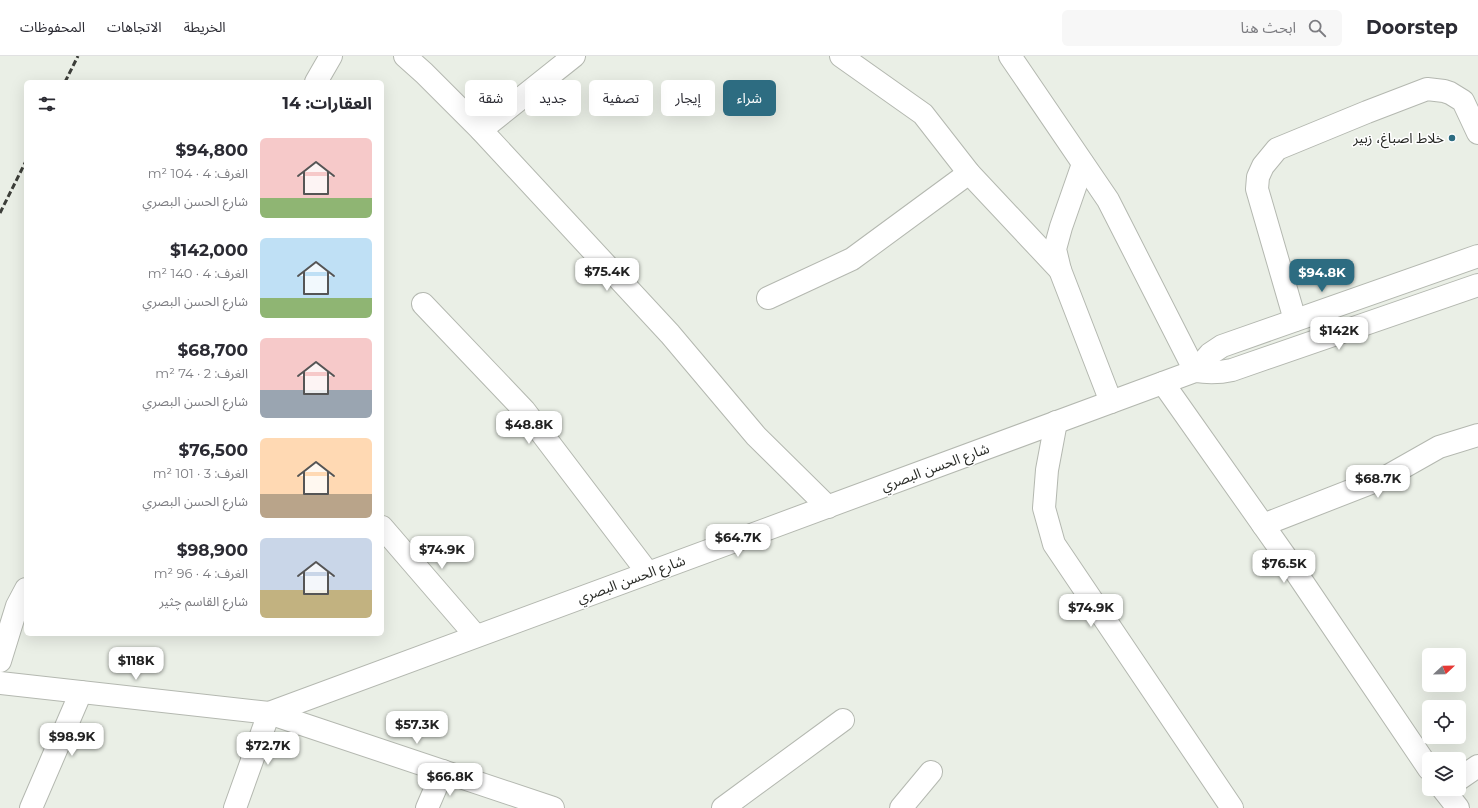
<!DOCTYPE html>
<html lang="ar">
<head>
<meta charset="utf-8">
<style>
  :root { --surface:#fff; --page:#f7f7f7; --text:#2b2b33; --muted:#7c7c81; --line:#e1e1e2; --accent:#2d6c81 }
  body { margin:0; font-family:Montserrat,"Noto Sans Arabic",sans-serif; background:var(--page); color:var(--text); direction:rtl; height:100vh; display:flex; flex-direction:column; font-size:15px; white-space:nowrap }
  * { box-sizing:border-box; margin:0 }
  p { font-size:13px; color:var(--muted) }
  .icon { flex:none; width:22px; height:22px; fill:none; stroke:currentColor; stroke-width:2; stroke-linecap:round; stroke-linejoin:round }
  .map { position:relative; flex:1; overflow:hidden; direction:ltr }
  .drawer { position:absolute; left:24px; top:24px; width:360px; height:556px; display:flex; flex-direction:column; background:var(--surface); border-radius:6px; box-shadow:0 4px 16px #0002; direction:rtl }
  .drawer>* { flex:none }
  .banner { position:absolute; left:396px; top:24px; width:380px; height:36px; direction:rtl; display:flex; gap:8px }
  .needle { width:26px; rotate:68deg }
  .fabs { position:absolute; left:1422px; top:592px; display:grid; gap:8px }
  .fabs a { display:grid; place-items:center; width:44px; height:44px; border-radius:6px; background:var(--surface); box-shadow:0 4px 16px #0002; font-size:20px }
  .price { position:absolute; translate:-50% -34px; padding:0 9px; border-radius:8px; background:#fff; color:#222; font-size:13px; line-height:26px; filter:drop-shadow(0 1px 2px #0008) }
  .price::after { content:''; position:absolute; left:50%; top:24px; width:12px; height:9px; margin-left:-6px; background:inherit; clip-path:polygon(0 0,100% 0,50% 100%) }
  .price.active { background:var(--accent); color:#fff }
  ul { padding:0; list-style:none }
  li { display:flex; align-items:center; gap:12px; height:100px; padding:0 12px }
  li span { display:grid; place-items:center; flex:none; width:112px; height:80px; border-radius:6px; color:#555 }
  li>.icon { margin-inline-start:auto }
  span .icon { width:48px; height:48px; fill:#fffc; stroke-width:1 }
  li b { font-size:17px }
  h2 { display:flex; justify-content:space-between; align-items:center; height:48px; padding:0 12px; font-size:17px }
  .pill { padding:0 14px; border-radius:6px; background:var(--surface); box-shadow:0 4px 16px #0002; font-size:14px; line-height:36px }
  .pill.active { background:var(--accent); color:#fff }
  header { display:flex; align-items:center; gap:24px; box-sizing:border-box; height:56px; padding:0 20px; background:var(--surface); border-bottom:1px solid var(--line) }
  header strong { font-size:19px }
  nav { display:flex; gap:22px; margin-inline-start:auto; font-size:14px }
  .search { width:280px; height:36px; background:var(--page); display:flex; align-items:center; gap:10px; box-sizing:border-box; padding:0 14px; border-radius:6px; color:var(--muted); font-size:15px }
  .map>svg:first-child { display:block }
</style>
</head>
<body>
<header>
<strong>Doorstep</strong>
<div class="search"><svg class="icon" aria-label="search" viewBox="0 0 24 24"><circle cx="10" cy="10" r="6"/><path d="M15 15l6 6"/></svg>ابحث هنا</div>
<nav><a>الخريطة</a><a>الاتجاهات</a><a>المحفوظات</a></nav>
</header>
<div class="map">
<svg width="1478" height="752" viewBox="0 0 1478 752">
  <rect width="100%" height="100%" fill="#eaefe6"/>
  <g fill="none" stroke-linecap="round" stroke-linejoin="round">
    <defs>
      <g id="minor">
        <polyline points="405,0 424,17 481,74 670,278 756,380 828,451"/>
        <polyline points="841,0 923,58 969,117 1060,214 1111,346"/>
        <polyline points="1010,0 1108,144 1195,315"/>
        <polyline points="316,26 331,0"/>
        <polyline points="481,74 574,0"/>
        <polyline points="1060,214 1055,193 1061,171 1083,108"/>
        <polyline points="768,242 852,203 969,117"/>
        <polyline points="423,248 524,354 648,517"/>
        <polyline points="1295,264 1257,133 1258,121 1263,110 1277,93 1367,56 1427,33 1444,35 1450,37 1463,45 1478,77"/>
        <polyline points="1195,315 1210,298 1222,290 1478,200"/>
        <polyline points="1163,327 1285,500 1429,713"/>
        <polyline points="1056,366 1047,414 1044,452 1054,488 1232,752"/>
        <polyline points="1263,469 1386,421 1439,391 1478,379"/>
        <polyline points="382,471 476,580"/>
        <polyline points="0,605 17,550 26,533"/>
        <polyline points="0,627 269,657 553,752"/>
        <path d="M269 657 1195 315C1208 317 1219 317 1232 314L1478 229"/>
        <polyline points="1459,723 1478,710"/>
        <polyline points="1443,733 1458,752"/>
        <polyline points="31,752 81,636"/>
        <polyline points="235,752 269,657"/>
        <polyline points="427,752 443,715"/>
        <polyline points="723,752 843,664"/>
        <polyline points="901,752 931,716"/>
      </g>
    </defs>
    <use href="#minor" stroke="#b4b8b0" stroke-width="24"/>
    <use href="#minor" stroke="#fff" stroke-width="22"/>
    <g stroke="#3c3e39" stroke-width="3" stroke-dasharray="6 3" stroke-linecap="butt">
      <polyline points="65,26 78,0"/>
      <polyline points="0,157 26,105"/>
    </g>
  </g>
  <circle fill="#2d6c81" stroke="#fff" stroke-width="1.5" cx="1452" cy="82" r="4"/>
  <g text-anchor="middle" stroke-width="3" stroke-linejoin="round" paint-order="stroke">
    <g font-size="14" fill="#272925" stroke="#fff" text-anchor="end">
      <text x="1444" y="87">خلاط اصباغ، زبير</text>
    </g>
    <g font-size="14" fill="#272925" stroke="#fff">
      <text transform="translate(935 411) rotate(-20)" y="5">شارع الحسن البصري</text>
      <text transform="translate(631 523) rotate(-20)" y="5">شارع الحسن البصري</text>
    </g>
  </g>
</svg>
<div class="fabs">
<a><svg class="needle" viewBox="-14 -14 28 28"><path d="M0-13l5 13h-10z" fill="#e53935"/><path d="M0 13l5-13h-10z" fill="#7c7c81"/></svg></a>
<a><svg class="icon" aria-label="locate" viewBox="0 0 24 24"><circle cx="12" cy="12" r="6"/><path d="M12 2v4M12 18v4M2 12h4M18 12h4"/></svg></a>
<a><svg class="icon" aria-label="layers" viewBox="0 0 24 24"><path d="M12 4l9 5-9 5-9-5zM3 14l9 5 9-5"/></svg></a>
</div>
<b class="price" style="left:607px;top:236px">$75.4K</b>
<b class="price active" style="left:1322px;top:237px">$94.8K</b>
<b class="price" style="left:1339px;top:295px">$142K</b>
<b class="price" style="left:529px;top:389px">$48.8K</b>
<b class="price" style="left:1378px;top:443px">$68.7K</b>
<b class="price" style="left:738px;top:502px">$64.7K</b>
<b class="price" style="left:442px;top:514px">$74.9K</b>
<b class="price" style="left:1284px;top:528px">$76.5K</b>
<b class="price" style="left:1091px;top:572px">$74.9K</b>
<b class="price" style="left:136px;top:625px">$118K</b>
<b class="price" style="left:417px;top:689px">$57.3K</b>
<b class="price" style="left:72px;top:701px">$98.9K</b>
<b class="price" style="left:268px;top:710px">$72.7K</b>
<b class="price" style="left:450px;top:741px">$66.8K</b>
<div class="banner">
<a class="pill active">شراء</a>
<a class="pill">إيجار</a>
<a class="pill">تصفية</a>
<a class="pill">جديد</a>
<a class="pill">شقة</a>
</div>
<section class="drawer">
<h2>العقارات: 14<svg class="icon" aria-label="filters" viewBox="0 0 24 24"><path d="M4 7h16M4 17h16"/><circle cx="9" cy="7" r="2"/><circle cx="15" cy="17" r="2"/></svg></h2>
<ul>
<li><span style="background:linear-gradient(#f6c9c9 75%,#8fb573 0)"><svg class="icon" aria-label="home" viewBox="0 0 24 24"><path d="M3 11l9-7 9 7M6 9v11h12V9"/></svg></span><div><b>$94,800</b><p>الغرف: 4 · 104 m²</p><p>شارع الحسن البصري</p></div></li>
<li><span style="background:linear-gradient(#bfe0f5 75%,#8fb573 0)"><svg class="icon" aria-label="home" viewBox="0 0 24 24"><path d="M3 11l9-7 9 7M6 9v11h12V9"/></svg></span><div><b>$142,000</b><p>الغرف: 4 · 140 m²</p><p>شارع الحسن البصري</p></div></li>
<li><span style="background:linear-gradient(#f6c9c9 65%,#9aa5b1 0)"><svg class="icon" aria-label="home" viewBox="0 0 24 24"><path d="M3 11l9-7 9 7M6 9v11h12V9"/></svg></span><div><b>$68,700</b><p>الغرف: 2 · 74 m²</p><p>شارع الحسن البصري</p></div></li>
<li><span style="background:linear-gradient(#ffd9b3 70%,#b9a48a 0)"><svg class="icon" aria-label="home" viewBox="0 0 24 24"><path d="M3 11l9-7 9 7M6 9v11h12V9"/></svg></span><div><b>$76,500</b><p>الغرف: 3 · 101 m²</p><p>شارع الحسن البصري</p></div></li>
<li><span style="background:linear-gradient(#c9d6e8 65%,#c2b280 0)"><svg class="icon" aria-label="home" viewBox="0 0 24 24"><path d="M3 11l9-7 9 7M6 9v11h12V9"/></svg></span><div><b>$98,900</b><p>الغرف: 4 · 96 m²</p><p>شارع القاسم چثير</p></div></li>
</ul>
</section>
</div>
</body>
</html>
